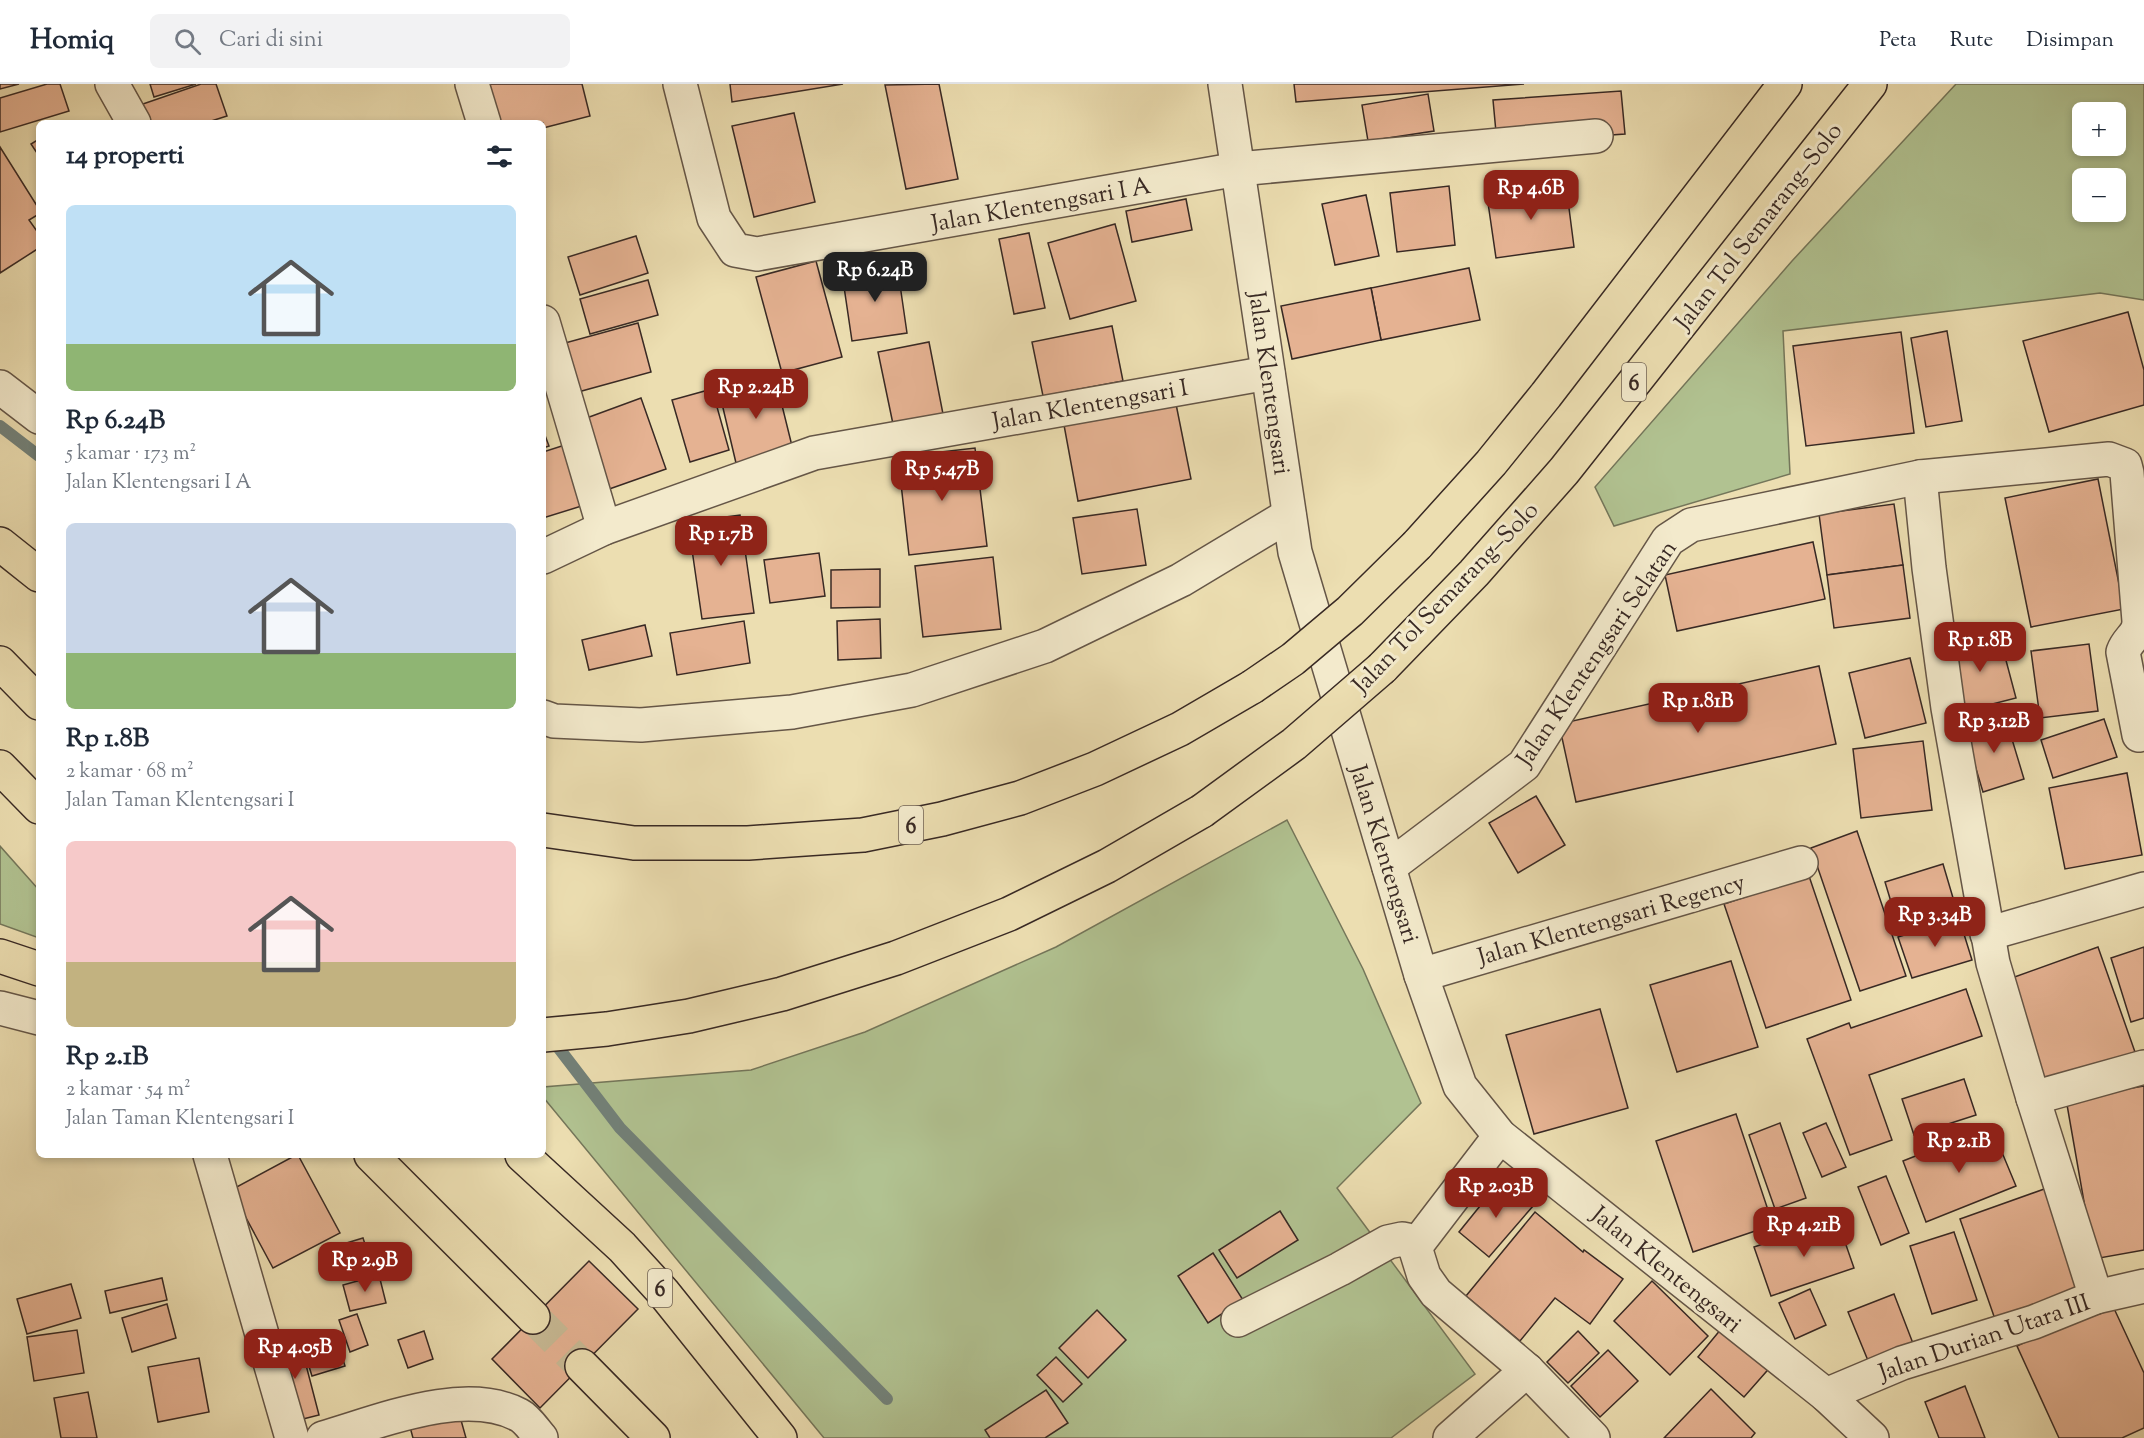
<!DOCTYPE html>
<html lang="id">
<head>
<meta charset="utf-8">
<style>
  :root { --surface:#fff; --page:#f2f2f3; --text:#1f2937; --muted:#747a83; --line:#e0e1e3; --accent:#8f2418 }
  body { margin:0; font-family:"Sorts Mill Goudy",serif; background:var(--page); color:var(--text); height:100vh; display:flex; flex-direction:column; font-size:22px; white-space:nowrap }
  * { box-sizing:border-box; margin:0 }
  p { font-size:20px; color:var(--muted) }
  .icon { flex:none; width:33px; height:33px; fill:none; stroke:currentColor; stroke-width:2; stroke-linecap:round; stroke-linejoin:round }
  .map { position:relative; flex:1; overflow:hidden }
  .panel { position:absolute; left:36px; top:36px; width:510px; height:1038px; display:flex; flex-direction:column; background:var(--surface); border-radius:9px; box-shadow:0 3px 9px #0003 }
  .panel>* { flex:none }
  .tools { position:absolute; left:2072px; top:18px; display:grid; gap:12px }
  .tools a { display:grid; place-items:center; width:54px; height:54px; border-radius:9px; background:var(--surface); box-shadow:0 3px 9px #0003; font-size:30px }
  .price { position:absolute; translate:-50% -51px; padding:0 14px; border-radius:12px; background:var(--accent); color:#fff; font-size:20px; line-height:39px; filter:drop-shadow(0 2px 3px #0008) }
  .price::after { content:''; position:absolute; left:50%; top:36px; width:18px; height:14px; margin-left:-9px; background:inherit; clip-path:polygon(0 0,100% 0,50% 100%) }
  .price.current { background:#222; color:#fff }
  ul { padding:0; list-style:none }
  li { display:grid; align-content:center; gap:12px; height:318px; padding:0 30px }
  li span { display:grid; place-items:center; height:186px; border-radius:9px; color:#555 }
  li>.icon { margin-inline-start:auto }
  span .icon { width:108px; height:108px; fill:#fffc; stroke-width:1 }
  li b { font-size:26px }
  h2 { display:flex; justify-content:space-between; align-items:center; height:72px; padding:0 30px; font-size:26px }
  header { display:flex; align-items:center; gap:36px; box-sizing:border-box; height:84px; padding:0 30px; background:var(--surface); border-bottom:2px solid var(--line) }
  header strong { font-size:28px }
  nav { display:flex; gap:33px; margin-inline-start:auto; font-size:21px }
  .search { width:420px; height:54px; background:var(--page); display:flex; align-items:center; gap:15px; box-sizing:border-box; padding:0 21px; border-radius:9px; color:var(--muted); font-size:22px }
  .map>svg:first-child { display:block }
</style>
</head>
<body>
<header>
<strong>Homiq</strong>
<div class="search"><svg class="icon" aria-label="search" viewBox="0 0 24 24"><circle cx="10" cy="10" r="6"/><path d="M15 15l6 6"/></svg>Cari di sini</div>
<nav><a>Peta</a><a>Rute</a><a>Disimpan</a></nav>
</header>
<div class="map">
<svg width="2144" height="1354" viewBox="0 0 2144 1354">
  <rect width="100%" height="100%" fill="#ecdeb1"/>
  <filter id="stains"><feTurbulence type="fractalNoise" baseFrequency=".00333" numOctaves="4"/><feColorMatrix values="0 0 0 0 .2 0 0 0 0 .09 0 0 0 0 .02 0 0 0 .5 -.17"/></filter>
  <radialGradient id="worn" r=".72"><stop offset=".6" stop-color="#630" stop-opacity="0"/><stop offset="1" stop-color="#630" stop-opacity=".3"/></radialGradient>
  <g fill="#b1c291" stroke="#74765a" stroke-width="1.5" fill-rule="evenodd">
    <path d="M1956 0H2144V216L2100 209 1783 247 1790 390 1614 442 1595 403 1792 177ZM2082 28H2115V62H2082ZM2082 94H2115V128H2082Z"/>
    <polygon points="1287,736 1363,885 1421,1019 1337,1104 1475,1290 1391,1354 824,1354 543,1013 543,1003 751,986 865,948 1056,863"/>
    <polygon points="0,762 39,806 39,854 0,840"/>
  </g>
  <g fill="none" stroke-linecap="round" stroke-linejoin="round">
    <g stroke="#728179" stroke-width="12">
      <polyline points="0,342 39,372"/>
      <polyline points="551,954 620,1044 887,1315"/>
    </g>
  </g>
  <g fill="#e5b292" stroke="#382924" stroke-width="1.5">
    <polygon points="0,0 19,0 0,5"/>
    <polygon points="47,0 60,0 69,27 0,48 0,14"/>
    <polygon points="150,0 196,0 154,13"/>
    <polygon points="201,0 216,0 227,32 205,39 146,39 140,21"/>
    <polygon points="483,0 582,0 590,32 543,44 543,39 493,39"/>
    <polygon points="730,0 843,0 732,18"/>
    <polygon points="939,0 958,95 906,105 885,1"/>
    <polygon points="1294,0 1524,0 1296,18"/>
    <polygon points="1621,7 1625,50 1497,59 1493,16"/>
    <polygon points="1428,10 1434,47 1368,57 1362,21"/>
    <polygon points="794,29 815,118 754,133 732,42"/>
    <polygon points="39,55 39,72 31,60"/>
    <polygon points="0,63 39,125 39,130 29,136 39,150 39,164 0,189"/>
    <polygon points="1566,101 1574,163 1496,174 1487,112"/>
    <polygon points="1449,102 1455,161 1397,168 1390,109"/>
    <polygon points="1366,111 1379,172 1335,181 1322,120"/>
    <polygon points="1186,115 1192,146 1132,158 1126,127"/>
    <polygon points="1115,140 1136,217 1070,235 1048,159"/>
    <polygon points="1029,149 1045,224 1014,230 999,155"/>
    <polygon points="636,152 648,189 580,211 568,173"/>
    <polygon points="816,177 842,273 782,289 756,193"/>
    <polygon points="897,180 907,249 852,257 842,189"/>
    <polygon points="1469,184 1480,236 1381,256 1371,204"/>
    <polygon points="648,196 658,231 590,250 580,215"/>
    <polygon points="1371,204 1381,256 1292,275 1281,222"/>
    <polygon points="2128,228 2144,286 2144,321 2049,348 2023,257"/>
    <polygon points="638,239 651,288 578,308 565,259"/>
    <polygon points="1112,242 1123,297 1043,312 1032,258"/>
    <polygon points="1947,247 1962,337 1926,343 1911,254"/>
    <polygon points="1901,248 1914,349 1806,362 1793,262"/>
    <polygon points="929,258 943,330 893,340 878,268"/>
    <polygon points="775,293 793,366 736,379 719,307"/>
    <polygon points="712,305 729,366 690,378 672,316"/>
    <polygon points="641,314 666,385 598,409 573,339"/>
    <polygon points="1176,320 1191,395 1078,417 1064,341"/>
    <polygon points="543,346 549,362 543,364"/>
    <polygon points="568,360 588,420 543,434 543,368"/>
    <polygon points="975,364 987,462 909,471 898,373"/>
    <polygon points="2098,395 2124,525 2031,543 2005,414"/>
    <polygon points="1894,420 1903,481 1827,491 1819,430"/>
    <polygon points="1137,425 1146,481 1082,490 1073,434"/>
    <polygon points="740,431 754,529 702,535 688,438"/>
    <polygon points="1813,458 1825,515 1677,547 1665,491"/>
    <polygon points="819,469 825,512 770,519 764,476"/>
    <polygon points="993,473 1001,545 923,553 915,482"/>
    <polygon points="1903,481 1910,534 1834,544 1827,491"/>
    <polygon points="880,485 880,523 831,524 831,486"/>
    <polygon points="880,535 881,574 838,576 837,537"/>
    <polygon points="744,537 750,579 677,591 670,549"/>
    <polygon points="645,541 652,572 589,586 582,556"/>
    <polygon points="1999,550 2016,614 1961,628 1944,564"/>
    <polygon points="2089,560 2098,627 2040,634 2031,567"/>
    <polygon points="1910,574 1926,639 1865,654 1849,589"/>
    <polygon points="1819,582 1836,660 1576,718 1559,640"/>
    <polygon points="2005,632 2024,695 1983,708 1964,645"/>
    <polygon points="2104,635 2117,673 2053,694 2041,656"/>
    <polygon points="1923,657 1932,726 1861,734 1853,665"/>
    <polygon points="2127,689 2142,771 2065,785 2049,704"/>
    <polygon points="1536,712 1565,761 1518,789 1489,739"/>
    <polygon points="1857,747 1906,892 1860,907 1811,764"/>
    <polygon points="1943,780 1956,824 1898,841 1885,798"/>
    <polygon points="1809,792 1851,916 1766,944 1724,820"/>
    <polygon points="1959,834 1972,876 1912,894 1898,853"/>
    <polygon points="2098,863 2135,968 2045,1000 2009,895"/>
    <polygon points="2144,863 2144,934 2131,938 2111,874"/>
    <polygon points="1731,877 1758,963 1677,988 1650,901"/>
    <polygon points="1966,905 1982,952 1869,991 1892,1056 1850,1071 1807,955 1849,939 1851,944"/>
    <polygon points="1600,925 1628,1024 1534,1050 1506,951"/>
    <polygon points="1964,995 1976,1031 1914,1051 1902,1015"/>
    <polygon points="2144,1002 2144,1166 2094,1175 2066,1015"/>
    <polygon points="1736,1030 1773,1141 1693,1168 1656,1057"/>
    <polygon points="1780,1039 1806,1114 1775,1125 1749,1051"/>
    <polygon points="1826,1039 1846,1083 1822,1093 1803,1049"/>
    <polygon points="1991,1042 2016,1102 1926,1138 1903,1077"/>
    <polygon points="296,1071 298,1071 340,1149 273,1184 231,1106"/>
    <polygon points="1886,1092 1909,1149 1881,1161 1858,1103"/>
    <polygon points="1501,1096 1533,1122 1489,1173 1459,1148"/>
    <polygon points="2047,1104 2083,1206 1996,1238 1960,1135"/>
    <polygon points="1280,1127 1298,1156 1237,1194 1219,1166"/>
    <polygon points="1535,1128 1583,1168 1584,1166 1623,1195 1590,1240 1555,1214 1520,1257 1466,1212"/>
    <polygon points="1837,1135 1854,1184 1771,1212 1754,1163"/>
    <polygon points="1954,1148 1977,1216 1932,1230 1910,1162"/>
    <polygon points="363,1154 373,1185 341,1196 330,1164"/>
    <polygon points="1213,1169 1243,1216 1208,1239 1178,1192"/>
    <polygon points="589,1177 638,1225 540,1324 492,1275"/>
    <polygon points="379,1191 386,1219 350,1227 343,1201"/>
    <polygon points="162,1194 167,1216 110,1229 105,1207"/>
    <polygon points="1652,1197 1708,1252 1670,1291 1614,1237"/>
    <polygon points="71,1200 81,1234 27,1250 17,1215"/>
    <polygon points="1810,1205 1826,1241 1795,1255 1779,1219"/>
    <polygon points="1894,1210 1914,1262 1869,1279 1848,1228"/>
    <polygon points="2111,1218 2144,1289 2144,1344 2122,1354 2059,1354 2017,1262"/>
    <polygon points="167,1220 176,1254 132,1268 122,1234"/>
    <polygon points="1097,1226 1126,1256 1088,1294 1059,1264"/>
    <polygon points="357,1230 368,1261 350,1268 339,1236"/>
    <polygon points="1726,1239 1773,1280 1744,1313 1698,1273"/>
    <polygon points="77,1246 84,1289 34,1297 27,1253"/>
    <polygon points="424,1247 433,1275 408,1284 398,1256"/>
    <polygon points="1578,1247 1599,1269 1568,1299 1547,1278"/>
    <polygon points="335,1250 345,1282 312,1292 302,1260"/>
    <polygon points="299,1254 319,1331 291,1338 270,1263"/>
    <polygon points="1608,1266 1638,1297 1600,1333 1571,1302"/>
    <polygon points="1056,1273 1082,1300 1063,1318 1037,1291"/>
    <polygon points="199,1274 209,1328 158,1338 148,1283"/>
    <polygon points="1965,1302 1985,1354 1939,1354 1925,1318"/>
    <polygon points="1711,1305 1755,1349 1751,1354 1664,1354"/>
    <polygon points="1046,1306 1068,1339 1045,1354 990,1354 985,1346"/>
    <polygon points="88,1308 97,1354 61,1354 54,1314"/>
    <polygon points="459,1329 466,1354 413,1354 410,1343"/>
  </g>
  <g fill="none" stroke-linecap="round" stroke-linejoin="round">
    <polyline stroke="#c8ba95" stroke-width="33" stroke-dasharray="33 16" stroke-linecap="butt" points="533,1233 582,1282"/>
    <defs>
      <g id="street">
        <polyline points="112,0 134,39"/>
        <polyline points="472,0 484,39"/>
        <polyline points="680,0 714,134 735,166 757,170 1238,85 1596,52"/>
        <polyline points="1225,0 1295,468 1421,891 1460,1002 1500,1052 1826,1311 1872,1354"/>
        <polyline points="543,238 604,444"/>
        <polyline points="0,303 39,333"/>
        <polyline points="1920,393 1929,484 1948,624 1993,879 2033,1014 2096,1213"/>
        <polyline points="543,473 604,444 814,369 1268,289"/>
        <polyline points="543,633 554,637 641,641 792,628 912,606 1045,562 1181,496 1289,431"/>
        <path d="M1389 783 1524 681 1668 456 1691 441 1920 393 2109 375 2125 381 2127 389 2139 537C2139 552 2128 554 2123 568L2139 651"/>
        <polyline points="1987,850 2144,805"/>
        <polyline points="1421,891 1801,779"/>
        <polyline points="0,924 39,934"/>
        <polyline points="2033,1014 2144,983"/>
        <polyline points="1500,1052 1415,1163 1424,1192 1436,1209 1527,1286 1593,1354"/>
        <polyline points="210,1071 292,1354"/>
        <polyline points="1238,1236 1340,1185 1388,1158 1402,1155 1407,1156 1415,1163"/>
        <polyline points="1826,1311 1902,1279 2034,1238 2096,1213 2144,1202"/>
        <path d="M323 1354C379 1338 464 1302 519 1331 527 1335 535 1347 541 1354"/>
        <polyline points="1450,1354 1527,1286"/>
      </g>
      <g id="highway">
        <polyline points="0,460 39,491"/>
        <polyline points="1417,461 1491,379 1546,311 1785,0"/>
        <polyline points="0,579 39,619"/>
        <polyline points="1382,584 1474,489 1564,387 1870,0"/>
        <polyline points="0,683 39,723"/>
        <polyline points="543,746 634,759 748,759 863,751 942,735 1020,714 1095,685 1180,645 1252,603"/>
        <polyline points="0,872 39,885"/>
        <polyline points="543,951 607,945 689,932 782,910 896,874 1009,830 1107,782 1202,727"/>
        <polyline points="371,1071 533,1233"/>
        <polyline points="522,1071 622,1163 663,1208 780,1354"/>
        <polyline points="582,1282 653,1354"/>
      </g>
    </defs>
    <use href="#street" stroke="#655647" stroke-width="36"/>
    <use href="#highway" stroke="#382924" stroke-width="36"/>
    <use href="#street" stroke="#f3eacc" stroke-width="33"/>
    <use href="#highway" stroke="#ecdeb1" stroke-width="33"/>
    <defs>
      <g id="highway-bridge">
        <polyline points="1252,603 1293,575 1350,527 1417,461"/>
        <polyline points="1202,727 1294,660 1382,584"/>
      </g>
    </defs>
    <use href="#highway-bridge" stroke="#382924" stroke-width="36" stroke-linecap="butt"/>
    <use href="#highway-bridge" stroke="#ecdeb1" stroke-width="33"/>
  </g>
  <g text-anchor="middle" stroke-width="6" stroke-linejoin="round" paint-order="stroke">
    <g fill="#f3eacc" stroke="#706356" stroke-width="1.5">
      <rect x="1622" y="279" width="24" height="38" rx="4.5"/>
      <rect x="899" y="722" width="24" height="38" rx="4.5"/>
      <rect x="648" y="1185" width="24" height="38" rx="4.5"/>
    </g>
    <g font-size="22" font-weight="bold" fill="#382924">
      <text x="1634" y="306">6</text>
      <text x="911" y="749">6</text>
      <text x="660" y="1212">6</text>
    </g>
    <g font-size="24" fill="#382924" stroke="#f3eacc">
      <text transform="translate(1041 120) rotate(-10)" y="8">Jalan Klentengsari I A</text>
      <text transform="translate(1758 142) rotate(-52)" y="8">Jalan Tol Semarang–Solo</text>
      <text transform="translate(1270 299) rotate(82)" y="8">Jalan Klentengsari</text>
      <text transform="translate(1090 320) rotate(-10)" y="8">Jalan Klentengsari I</text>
      <text transform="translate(1445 513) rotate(-46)" y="8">Jalan Tol Semarang–Solo</text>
      <text transform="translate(1596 569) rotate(-56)" y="8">Jalan Klentengsari Selatan</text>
      <text transform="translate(1385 770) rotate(73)" y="8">Jalan Klentengsari</text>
      <text transform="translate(1611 835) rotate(-16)" y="8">Jalan Klentengsari Regency</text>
      <text transform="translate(1667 1185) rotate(39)" y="8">Jalan Klentengsari</text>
      <text transform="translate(1984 1253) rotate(-19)" y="8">Jalan Durian Utara III</text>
    </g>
  </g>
  <rect width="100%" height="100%" filter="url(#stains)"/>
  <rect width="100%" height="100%" fill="url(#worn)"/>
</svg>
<div class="tools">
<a>+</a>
<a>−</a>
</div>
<b class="price" style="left:1531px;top:137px">Rp 4.6B</b>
<b class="price current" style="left:875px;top:219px">Rp 6.24B</b>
<b class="price" style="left:756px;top:336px">Rp 2.24B</b>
<b class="price" style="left:942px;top:418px">Rp 5.47B</b>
<b class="price" style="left:721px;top:483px">Rp 1.7B</b>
<b class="price" style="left:1980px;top:589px">Rp 1.8B</b>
<b class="price" style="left:1698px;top:650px">Rp 1.81B</b>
<b class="price" style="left:1994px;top:670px">Rp 3.12B</b>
<b class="price" style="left:1935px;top:864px">Rp 3.34B</b>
<b class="price" style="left:1959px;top:1090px">Rp 2.1B</b>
<b class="price" style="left:1496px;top:1135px">Rp 2.03B</b>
<b class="price" style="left:1804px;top:1174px">Rp 4.21B</b>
<b class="price" style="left:365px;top:1209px">Rp 2.9B</b>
<b class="price" style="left:295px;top:1296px">Rp 4.05B</b>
<section class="panel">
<h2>14 properti<svg class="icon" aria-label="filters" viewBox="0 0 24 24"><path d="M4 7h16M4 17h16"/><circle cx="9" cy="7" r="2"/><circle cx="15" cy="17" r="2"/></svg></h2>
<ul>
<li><span style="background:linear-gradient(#bfe0f5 75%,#8fb573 0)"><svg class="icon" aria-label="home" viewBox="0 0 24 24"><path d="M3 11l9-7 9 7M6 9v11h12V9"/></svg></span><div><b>Rp 6.24B</b><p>5 kamar · 173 m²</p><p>Jalan Klentengsari I A</p></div></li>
<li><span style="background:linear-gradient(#c9d6e8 70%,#8fb573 0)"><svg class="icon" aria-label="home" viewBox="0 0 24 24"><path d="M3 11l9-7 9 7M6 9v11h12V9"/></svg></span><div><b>Rp 1.8B</b><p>2 kamar · 68 m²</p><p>Jalan Taman Klentengsari I</p></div></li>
<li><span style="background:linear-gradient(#f6c9c9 65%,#c2b280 0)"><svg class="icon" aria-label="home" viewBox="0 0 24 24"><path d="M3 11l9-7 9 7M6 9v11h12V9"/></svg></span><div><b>Rp 2.1B</b><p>2 kamar · 54 m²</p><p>Jalan Taman Klentengsari I</p></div></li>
</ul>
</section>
</div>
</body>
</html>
